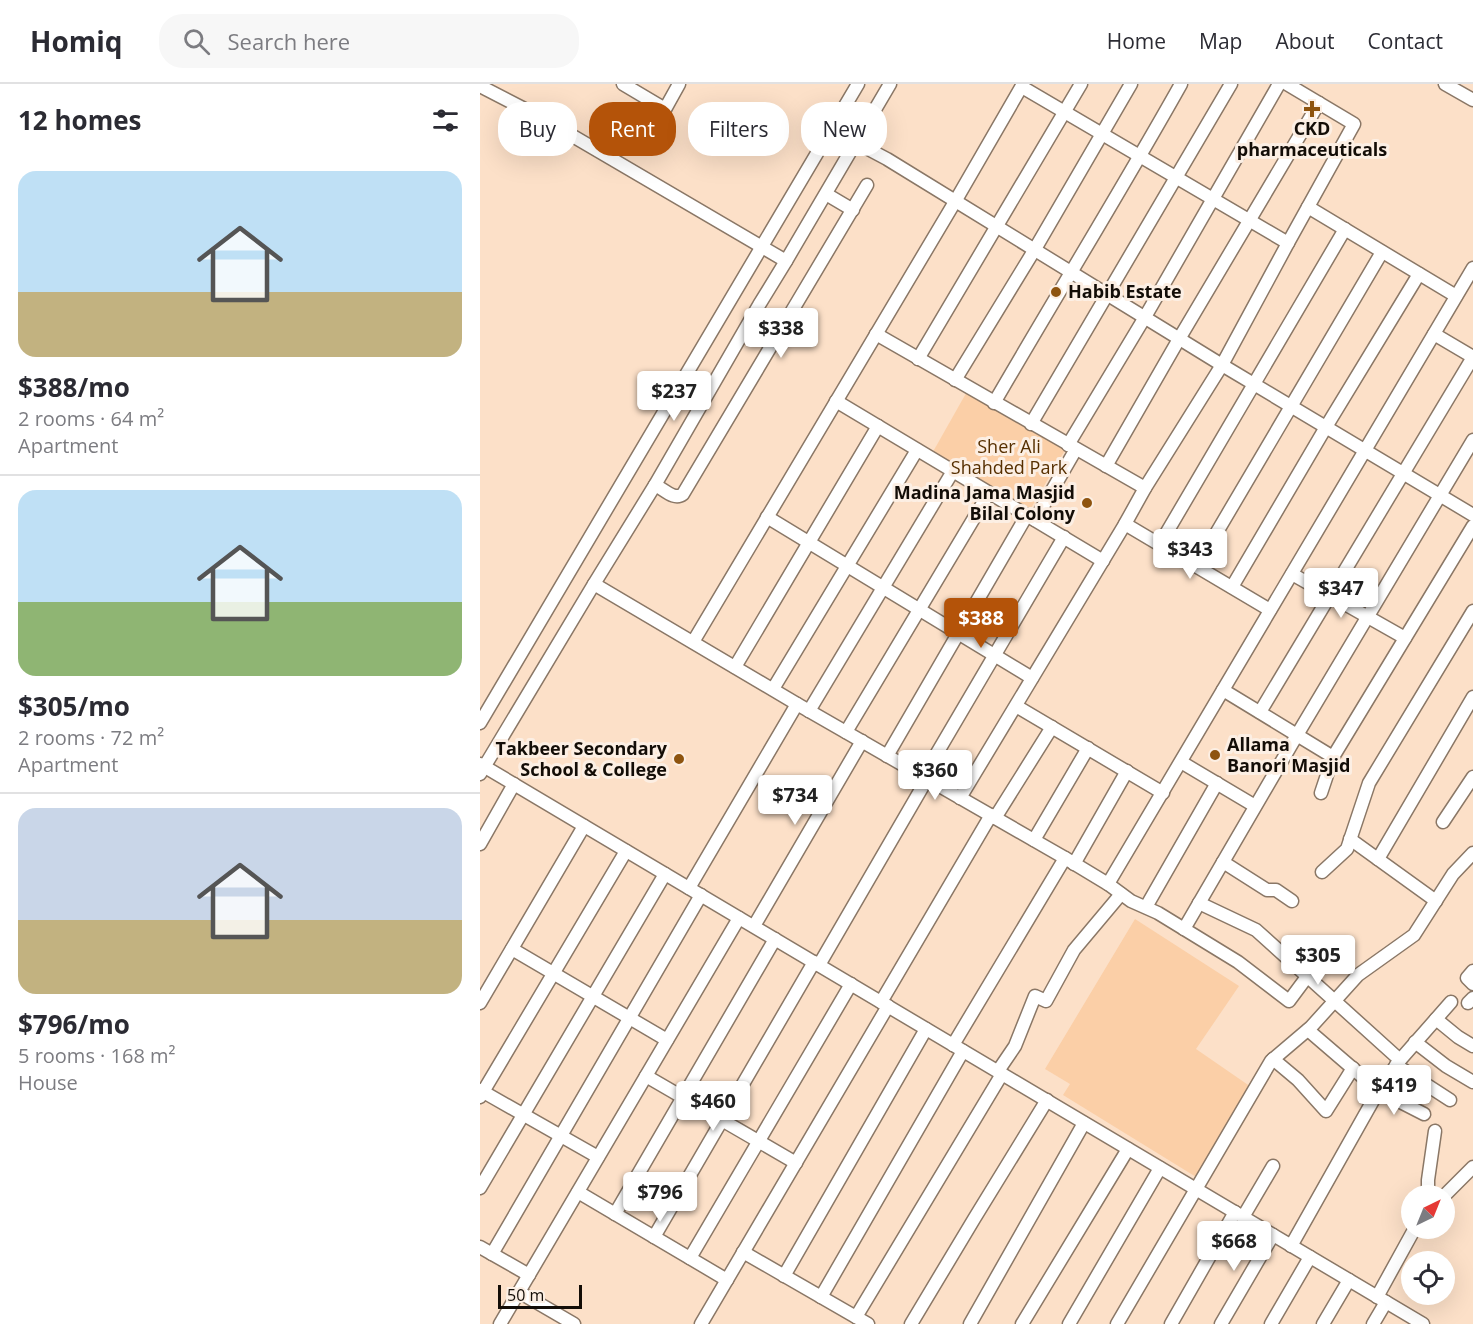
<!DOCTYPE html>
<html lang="en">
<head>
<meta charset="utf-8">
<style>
  :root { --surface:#fff; --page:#f7f7f7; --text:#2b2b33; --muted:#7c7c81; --line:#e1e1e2; --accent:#b45309 }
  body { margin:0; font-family:"Open Sans",sans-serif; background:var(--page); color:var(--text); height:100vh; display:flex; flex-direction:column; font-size:22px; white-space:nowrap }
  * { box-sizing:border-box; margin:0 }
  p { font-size:20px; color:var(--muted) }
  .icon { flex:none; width:33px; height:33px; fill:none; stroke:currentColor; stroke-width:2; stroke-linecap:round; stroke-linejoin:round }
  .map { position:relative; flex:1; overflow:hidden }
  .details { display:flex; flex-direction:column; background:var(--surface); width:480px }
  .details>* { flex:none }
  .guide { position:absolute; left:18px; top:18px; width:570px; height:54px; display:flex; gap:12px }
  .needle { width:39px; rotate:43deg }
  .controls { position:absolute; left:921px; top:1101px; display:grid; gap:12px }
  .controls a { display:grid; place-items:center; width:54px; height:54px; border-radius:50%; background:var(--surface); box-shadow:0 6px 24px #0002; font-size:30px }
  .scale { position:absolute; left:18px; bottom:15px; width:84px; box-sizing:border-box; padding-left:6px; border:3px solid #130d07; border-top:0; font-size:16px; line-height:21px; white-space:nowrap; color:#130d07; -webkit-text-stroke:4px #fcefe4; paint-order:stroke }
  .price { position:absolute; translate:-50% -51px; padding:0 14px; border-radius:6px; background:#fff; color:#222; font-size:20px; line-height:39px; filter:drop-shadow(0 2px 3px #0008) }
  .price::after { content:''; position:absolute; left:50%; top:36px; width:18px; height:14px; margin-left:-9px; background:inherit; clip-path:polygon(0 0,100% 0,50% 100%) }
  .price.selected { background:var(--accent); color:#fff }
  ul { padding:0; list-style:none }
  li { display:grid; align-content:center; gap:12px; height:318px; padding:0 18px }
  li+li { border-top:2px solid var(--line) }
  li span { display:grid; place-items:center; height:186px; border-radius:18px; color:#555 }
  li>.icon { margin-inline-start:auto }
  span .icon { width:108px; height:108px; fill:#fffc; stroke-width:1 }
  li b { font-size:26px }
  h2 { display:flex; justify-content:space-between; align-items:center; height:72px; padding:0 18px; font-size:26px }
  .tag { padding:0 21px; border-radius:24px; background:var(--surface); box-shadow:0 6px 24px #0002; font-size:21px; line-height:54px }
  .tag.selected { background:var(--accent); color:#fff }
  header { display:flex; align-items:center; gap:36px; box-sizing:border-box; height:84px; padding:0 30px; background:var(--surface); border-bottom:2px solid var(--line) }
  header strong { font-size:28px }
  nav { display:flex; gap:33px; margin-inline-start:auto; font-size:21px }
  .search { width:420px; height:54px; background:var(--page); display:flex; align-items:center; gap:15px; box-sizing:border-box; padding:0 21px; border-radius:24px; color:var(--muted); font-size:22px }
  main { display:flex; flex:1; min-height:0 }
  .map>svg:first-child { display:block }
</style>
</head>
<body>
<header>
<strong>Homiq</strong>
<div class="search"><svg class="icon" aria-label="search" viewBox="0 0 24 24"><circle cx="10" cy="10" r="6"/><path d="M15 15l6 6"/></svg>Search here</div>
<nav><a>Home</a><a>Map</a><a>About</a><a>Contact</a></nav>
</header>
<main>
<section class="details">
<h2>12 homes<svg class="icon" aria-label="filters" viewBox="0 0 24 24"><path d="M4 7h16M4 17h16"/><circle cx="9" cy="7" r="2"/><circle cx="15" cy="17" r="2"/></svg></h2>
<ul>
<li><span style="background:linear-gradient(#bfe0f5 65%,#c2b280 0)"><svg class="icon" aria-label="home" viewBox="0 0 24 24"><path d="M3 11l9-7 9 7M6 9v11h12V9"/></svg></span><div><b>$388/mo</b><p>2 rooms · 64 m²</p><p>Apartment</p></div></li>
<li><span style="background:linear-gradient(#bfe0f5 60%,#8fb573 0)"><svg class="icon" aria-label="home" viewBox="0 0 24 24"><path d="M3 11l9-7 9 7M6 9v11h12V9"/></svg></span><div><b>$305/mo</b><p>2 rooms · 72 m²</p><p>Apartment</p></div></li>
<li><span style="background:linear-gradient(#c9d6e8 60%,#c2b280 0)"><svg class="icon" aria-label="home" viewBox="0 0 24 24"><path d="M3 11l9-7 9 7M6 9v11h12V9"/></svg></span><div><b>$796/mo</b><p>5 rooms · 168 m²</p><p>House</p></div></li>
</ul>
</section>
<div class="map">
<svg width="993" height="1240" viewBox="0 0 993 1240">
  <rect width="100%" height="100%" fill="#fcefe4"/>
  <path fill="#fce0c8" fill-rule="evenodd" d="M0 0H993V1240H0ZM932 1112H964V1144H932ZM932 1178H964V1210H932Z"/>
  <g fill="#fbcfa7">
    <polygon points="489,304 588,361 547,431 450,373"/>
    <polygon points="655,835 759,902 716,965 774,1005 721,1096 583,1011 590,1000 565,985"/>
  </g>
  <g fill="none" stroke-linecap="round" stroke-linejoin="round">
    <defs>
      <g id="minor">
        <polyline points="143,0 185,25"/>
        <polyline points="965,0 993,16"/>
        <polyline points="0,2 62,34 306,177"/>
        <polyline points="542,3 808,159"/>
        <polyline points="169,54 199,0"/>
        <polyline points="375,58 407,75 742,281 993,431"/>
        <polyline points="346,110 373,126"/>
        <polyline points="828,123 976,212"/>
        <polyline points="396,250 665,404"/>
        <polyline points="954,250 993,273"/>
        <polyline points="438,275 601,0"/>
        <polyline points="475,296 555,165 651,0"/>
        <polyline points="356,317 623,477"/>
        <path d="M514 319C576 212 641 107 701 0"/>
        <polyline points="551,340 751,0"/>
        <polyline points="588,361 665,233 799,0"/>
        <polyline points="626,382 699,255 839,19"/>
        <path d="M175 401C184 405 194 417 203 410L387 101"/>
        <polyline points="287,433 552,594"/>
        <polyline points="555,436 596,365"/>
        <polyline points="645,440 790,526"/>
        <polyline points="680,460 865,145"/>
        <polyline points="717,482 902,168"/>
        <polyline points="812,490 925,554"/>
        <polyline points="114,500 317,620 585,774 628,800 651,817 678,829 758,878 809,917 844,870"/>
        <polyline points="752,503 846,343 939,190"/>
        <polyline points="213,558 476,116 543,0"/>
        <polyline points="255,583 398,342"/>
        <polyline points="293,605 437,366"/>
        <polyline points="743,606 853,673"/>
        <polyline points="536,622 683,709"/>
        <polyline points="329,627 473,387"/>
        <polyline points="780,628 993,273"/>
        <polyline points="0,639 378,0"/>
        <polyline points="366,648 509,409"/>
        <polyline points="407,672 547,431"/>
        <polyline points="701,678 775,722"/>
        <polyline points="0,680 943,1240"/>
        <polyline points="0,690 114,500 175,401 279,221 306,177 410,0"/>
        <polyline points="443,693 584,453"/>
        <polyline points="841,709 853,673 993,442"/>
        <polyline points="480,714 645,440 665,404 742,281 808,159 874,40 807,0"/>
        <polyline points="515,734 572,643"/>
        <polyline points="963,738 993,693"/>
        <polyline points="870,755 956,817"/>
        <polyline points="554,756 608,664"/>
        <polyline points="0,760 34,700"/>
        <polyline points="898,775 993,613"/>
        <polyline points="743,778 787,806 796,806 812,817"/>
        <polyline points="594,780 647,687"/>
        <polyline points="842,788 867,765 889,699 993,527"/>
        <polyline points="628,800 993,184"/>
        <polyline points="209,804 317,620"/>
        <polyline points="719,819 776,846 920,976"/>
        <polyline points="666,823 737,699"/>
        <polyline points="274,842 382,657"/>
        <polyline points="704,845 817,651 993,356"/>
        <polyline points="32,865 187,956"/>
        <polyline points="339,881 447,695"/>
        <polyline points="993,887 987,894 993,900"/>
        <polyline points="401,918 511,731"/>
        <polyline points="0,919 104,742"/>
        <polyline points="988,919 993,914"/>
        <polyline points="956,935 978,953 993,962"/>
        <polyline points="828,946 899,1007 944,1030"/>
        <polyline points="935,958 966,982 993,998"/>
        <polyline points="473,961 585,774"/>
        <polyline points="793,975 818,996 846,1027 873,984"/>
        <polyline points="916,981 970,1016"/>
        <polyline points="518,987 535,962 555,912 566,917 594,866 641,810"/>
        <polyline points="166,992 316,1079"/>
        <polyline points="0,1006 118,1073"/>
        <polyline points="0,1013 146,767"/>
        <polyline points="0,1104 185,790"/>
        <polyline points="98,1108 247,1196"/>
        <polyline points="948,1112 948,1096 955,1047"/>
        <polyline points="964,1112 993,1083"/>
        <polyline points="135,1130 295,855"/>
        <polyline points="763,1133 793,1082"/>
        <polyline points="174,1153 334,878"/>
        <polyline points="811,1162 900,1004 920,976 971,918"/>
        <polyline points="0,1163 49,1191"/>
        <polyline points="263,1168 388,1240"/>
        <polyline points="12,1170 221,811"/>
        <polyline points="210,1174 371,900"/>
        <polyline points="304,1192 446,945"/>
        <polyline points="39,1208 94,1240"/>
        <polyline points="341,1213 483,967"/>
        <polyline points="897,1213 935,1144"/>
        <polyline points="376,1233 522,990"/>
        <polyline points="20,1240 259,834"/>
        <polyline points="221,1240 408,922"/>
        <polyline points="431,1240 494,1135 567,1016"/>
        <polyline points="490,1240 604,1039"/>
        <polyline points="542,1240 648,1065"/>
        <polyline points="589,1240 680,1084"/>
        <polyline points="637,1240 791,977 831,943 878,891 934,851 973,790 993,769"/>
        <polyline points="691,1240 755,1128"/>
        <polyline points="741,1240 793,1151"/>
        <polyline points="791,1240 830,1173"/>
        <polyline points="843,1240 869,1196"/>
        <polyline points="893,1240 906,1218"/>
      </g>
    </defs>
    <use href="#minor" stroke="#8a7766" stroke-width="15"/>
    <use href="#minor" stroke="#fff" stroke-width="12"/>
  </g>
  <g fill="#8e540f" stroke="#fcefe4" stroke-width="2">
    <path d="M829 16h6v6h6v6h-6v6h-6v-6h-6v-6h6z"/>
    <circle cx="576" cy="208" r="6"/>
    <circle cx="607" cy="419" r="6"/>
    <circle cx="735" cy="671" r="6"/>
    <circle cx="199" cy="675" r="6"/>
  </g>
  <g text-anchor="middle" stroke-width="6" stroke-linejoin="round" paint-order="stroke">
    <g font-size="18" font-weight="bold" fill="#130d07" stroke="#fcefe4" text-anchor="start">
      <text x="832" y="51" text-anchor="middle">CKD<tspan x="832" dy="21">pharmaceuticals</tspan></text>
      <text x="588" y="214">Habib Estate</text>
      <text x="595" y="415" text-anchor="end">Madina Jama Masjid<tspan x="595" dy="21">Bilal Colony</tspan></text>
      <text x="747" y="667">Allama<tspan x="747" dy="21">Banori Masjid</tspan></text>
      <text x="187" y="671" text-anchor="end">Takbeer Secondary<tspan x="187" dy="21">School &amp; College</tspan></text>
    </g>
    <g font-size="18" fill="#562f00" stroke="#fcefe4">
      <text x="529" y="369">Sher Ali<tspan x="529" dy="21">Shahded Park</tspan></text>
    </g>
  </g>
</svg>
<div class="controls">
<a><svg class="needle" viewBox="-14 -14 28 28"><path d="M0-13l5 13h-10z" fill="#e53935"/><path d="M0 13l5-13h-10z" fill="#7c7c81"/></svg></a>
<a><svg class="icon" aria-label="locate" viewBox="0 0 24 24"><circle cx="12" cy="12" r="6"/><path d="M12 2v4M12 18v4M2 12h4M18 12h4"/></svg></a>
</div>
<div class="scale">50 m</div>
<b class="price" style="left:301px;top:275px">$338</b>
<b class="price" style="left:194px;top:338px">$237</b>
<b class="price" style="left:710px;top:496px">$343</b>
<b class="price" style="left:861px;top:535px">$347</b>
<b class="price selected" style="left:501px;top:565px">$388</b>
<b class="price" style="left:455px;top:717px">$360</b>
<b class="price" style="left:315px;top:742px">$734</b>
<b class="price" style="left:838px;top:902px">$305</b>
<b class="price" style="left:914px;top:1032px">$419</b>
<b class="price" style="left:233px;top:1048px">$460</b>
<b class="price" style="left:180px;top:1139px">$796</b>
<b class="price" style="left:754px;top:1188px">$668</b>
<div class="guide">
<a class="tag">Buy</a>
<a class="tag selected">Rent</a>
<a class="tag">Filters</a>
<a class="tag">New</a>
</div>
</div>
</main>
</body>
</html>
